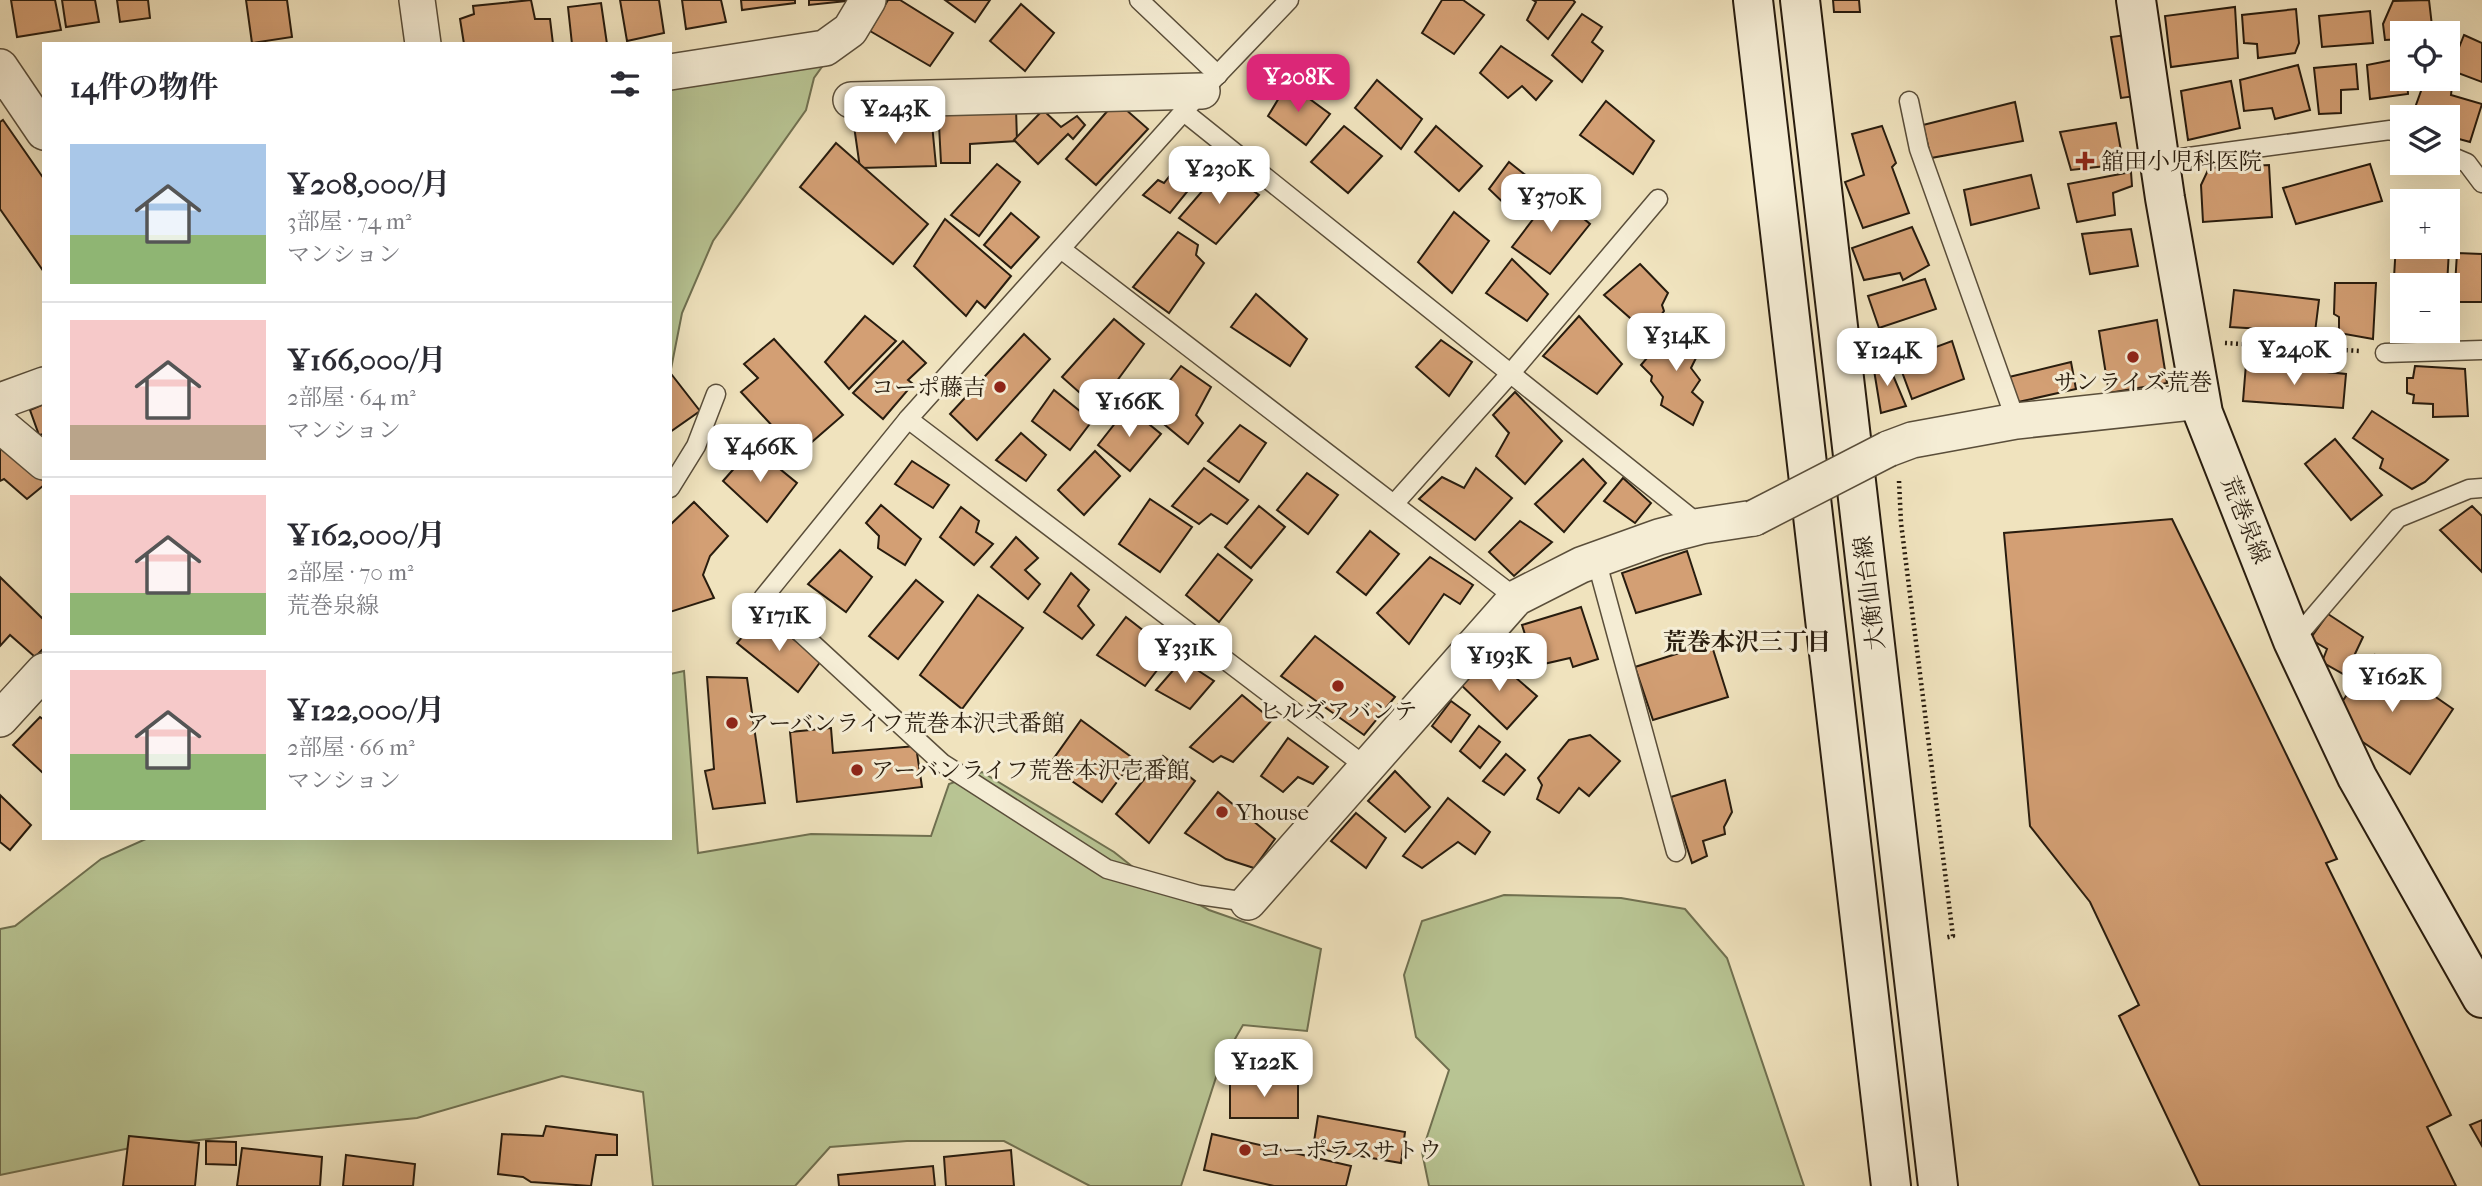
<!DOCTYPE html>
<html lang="ja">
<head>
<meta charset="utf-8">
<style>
  :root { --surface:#fff; --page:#f7f7f7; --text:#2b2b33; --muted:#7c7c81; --line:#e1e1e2; --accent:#db2777 }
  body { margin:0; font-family:"IM FELL French Canon","Noto Serif JP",serif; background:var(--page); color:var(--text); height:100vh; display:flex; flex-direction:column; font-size:26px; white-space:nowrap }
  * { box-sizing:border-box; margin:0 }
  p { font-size:23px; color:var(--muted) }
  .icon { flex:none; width:38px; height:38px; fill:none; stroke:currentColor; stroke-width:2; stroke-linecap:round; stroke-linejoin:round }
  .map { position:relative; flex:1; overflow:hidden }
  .sheet { position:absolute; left:42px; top:42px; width:630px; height:798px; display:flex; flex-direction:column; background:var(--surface); border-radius:0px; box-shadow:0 7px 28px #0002 }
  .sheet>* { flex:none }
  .fabs { position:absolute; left:2390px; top:21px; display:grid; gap:14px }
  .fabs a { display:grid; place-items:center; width:70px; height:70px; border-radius:0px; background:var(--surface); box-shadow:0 7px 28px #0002; font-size:35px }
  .price { position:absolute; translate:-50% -60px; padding:0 16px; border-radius:14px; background:#fff; color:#222; font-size:23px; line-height:46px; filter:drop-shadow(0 2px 4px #0008) }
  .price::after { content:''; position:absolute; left:50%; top:42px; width:21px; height:16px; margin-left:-10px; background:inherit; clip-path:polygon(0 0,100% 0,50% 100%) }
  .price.active { background:var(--accent); color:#fff }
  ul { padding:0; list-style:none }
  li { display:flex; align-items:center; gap:21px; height:175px; padding:0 28px }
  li+li { border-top:2px solid var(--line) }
  li span { display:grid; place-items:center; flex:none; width:196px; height:140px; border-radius:0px; color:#555 }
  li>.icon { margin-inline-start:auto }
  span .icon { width:84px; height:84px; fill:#fffc; stroke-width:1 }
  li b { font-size:30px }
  h2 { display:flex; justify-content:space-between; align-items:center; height:84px; padding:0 28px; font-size:30px }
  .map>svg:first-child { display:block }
</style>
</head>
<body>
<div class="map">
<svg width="2482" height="1186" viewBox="0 0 2482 1186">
  <rect width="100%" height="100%" fill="#f0e3be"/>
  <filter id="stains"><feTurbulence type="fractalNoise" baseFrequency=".00286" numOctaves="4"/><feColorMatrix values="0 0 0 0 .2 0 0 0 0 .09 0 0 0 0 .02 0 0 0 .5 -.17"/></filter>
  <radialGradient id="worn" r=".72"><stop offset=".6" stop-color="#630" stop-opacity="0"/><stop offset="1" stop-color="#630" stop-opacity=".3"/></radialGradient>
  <g fill="#b8c493" stroke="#707050" stroke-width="2">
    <polygon points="829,57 814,78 806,110 713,241 682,313 670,374 670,83"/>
    <polygon points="684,671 698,853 811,834 931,836 949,784 982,772 1114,852 1138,871 1209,910 1321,949 1307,1031 1243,1025 1220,1065 1181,1186 1090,1186 1004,1141 907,1141 830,1147 795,1186 653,1186 643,1092 562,1076 417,1118 140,1146 0,1175 0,929 15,926 101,859 148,838 670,838 670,674"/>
    <polygon points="1504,895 1621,898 1685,909 1727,958 1804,1186 1429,1186 1422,1152 1449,1070 1416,1037 1404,975 1422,921"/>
  </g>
  <g fill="#d39f74" stroke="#281c0e" stroke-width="2">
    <polygon points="11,0 55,0 61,30 17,37"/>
    <polygon points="62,0 95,0 99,22 66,27"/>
    <polygon points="117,0 148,0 150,18 120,22"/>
    <polygon points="246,0 287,0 292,37 252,43"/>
    <polygon points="531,0 535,19 550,19 553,44 464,44 460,19 474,14 473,6"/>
    <polygon points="620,0 659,0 664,33 627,41"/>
    <polygon points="682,0 721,0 726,22 686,29"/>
    <polygon points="741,0 795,0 795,3 742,10"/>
    <polygon points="809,0 846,0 846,1 809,5"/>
    <polygon points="888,0 900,0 953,33 930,66 870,31"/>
    <polygon points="945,0 990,0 975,22"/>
    <polygon points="1442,0 1463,0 1484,15 1454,54 1422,33"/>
    <polygon points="1533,0 1573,0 1575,2 1548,39 1527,20 1536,2"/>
    <polygon points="1833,0 1859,0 1860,12 1834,12"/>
    <polygon points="2429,0 2432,26 2408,30 2403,33 2403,39 2385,40 2383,24 2393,1"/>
    <polygon points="601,3 607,44 572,44 568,7"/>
    <polygon points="1021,4 1054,33 1025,71 990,41"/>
    <polygon points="2235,7 2238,58 2171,67 2165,16"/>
    <polygon points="2296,9 2299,43 2295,53 2258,58 2257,44 2244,43 2242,15"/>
    <polygon points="2370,11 2373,43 2322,47 2319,16"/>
    <polygon points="1582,14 1602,27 1592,42 1603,51 1582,82 1552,55"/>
    <polygon points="2126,35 2136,96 2121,98 2111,37"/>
    <polygon points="2464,35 2482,43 2482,82 2450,70"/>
    <polygon points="1501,46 1552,81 1536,100 1522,86 1508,98 1480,73"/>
    <polygon points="2403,58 2403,79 2407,79 2408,94 2370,99 2367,65"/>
    <polygon points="2356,64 2358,89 2341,90 2341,113 2319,114 2314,68"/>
    <polygon points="2298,65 2310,110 2275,119 2272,108 2244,111 2240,80"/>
    <polygon points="1377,80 1422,119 1401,149 1355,108"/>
    <polygon points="2425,80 2452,86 2451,95 2482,104 2470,142 2448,136 2448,117 2412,116"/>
    <polygon points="2231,81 2240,128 2188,140 2181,91"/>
    <polygon points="1288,83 1330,114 1306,145 1268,116"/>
    <polygon points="1116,101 1148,129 1096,185 1066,159"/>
    <polygon points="1606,101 1654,141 1633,174 1580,135"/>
    <polygon points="2015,102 2023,141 1931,158 1923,125"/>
    <polygon points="938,106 1016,108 1017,141 970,144 970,163 941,163"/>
    <polygon points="1043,110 1061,127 1077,116 1085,125 1073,139 1068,134 1038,164 1014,140"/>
    <polygon points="3,120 44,179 44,272 0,209 0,122"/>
    <polygon points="2116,123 2122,156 2108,160 2106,166 2071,170 2060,132"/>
    <polygon points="932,124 936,166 860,168 854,126"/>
    <polygon points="1344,126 1382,156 1348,193 1311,162"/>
    <polygon points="1436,126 1482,166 1459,191 1415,152"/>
    <polygon points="1882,126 1896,163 1892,167 1909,213 1863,228 1845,182 1864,175 1852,134"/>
    <polygon points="836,143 928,224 893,264 800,187"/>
    <polygon points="1509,162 1538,185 1514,213 1489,189"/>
    <polygon points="1180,163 1199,177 1170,213 1143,195 1158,180 1164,183"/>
    <polygon points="997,164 1020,182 979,236 951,215"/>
    <polygon points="2370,164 2382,201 2296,224 2283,188"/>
    <polygon points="2269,165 2272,217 2203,222 2201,185 2209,168"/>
    <polygon points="1222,168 1259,195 1216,244 1179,218"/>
    <polygon points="2131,172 2132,186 2113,193 2115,215 2077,222 2068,184"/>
    <polygon points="2031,175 2039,208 1971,225 1964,190"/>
    <polygon points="1553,193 1590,224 1550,274 1512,247"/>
    <polygon points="1454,212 1489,241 1452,293 1418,262"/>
    <polygon points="1011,213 1039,237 1011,268 984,245"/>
    <polygon points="945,219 1011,276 985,308 977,301 966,316 914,266"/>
    <polygon points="1912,227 1929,265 1903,280 1900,273 1864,280 1852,248"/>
    <polygon points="2131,229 2138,266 2090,274 2082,234"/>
    <polygon points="1178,232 1198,245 1196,255 1204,263 1169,313 1133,287"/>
    <polygon points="2396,244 2449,250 2447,285 2403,285 2403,295 2393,294"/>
    <polygon points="2457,253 2482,254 2482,302 2454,302"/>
    <polygon points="1512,259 1548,294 1527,321 1486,293"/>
    <polygon points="1640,264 1668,293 1662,305 1664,311 1647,333 1604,295"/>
    <polygon points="1925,279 1936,309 1879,328 1868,296"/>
    <polygon points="2335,283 2376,283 2373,339 2339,333 2339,317 2334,314"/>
    <polygon points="2234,290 2319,300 2315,332 2230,327"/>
    <polygon points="1256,294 1307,339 1290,366 1231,327"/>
    <polygon points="865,316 896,341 849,389 825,362"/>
    <polygon points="1579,316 1622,364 1597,394 1543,356"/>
    <polygon points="1681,318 1693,332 1689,345 1696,358 1691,368 1700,380 1692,392 1703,402 1693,425 1661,405 1663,397 1651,381 1652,376 1641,365"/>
    <polygon points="1114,319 1144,344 1097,408 1062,377"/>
    <polygon points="2157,320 2167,383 2109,393 2099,331"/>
    <polygon points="1024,334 1050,359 977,440 950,414"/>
    <polygon points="774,339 843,415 798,454 741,392 758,378 744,364"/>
    <polygon points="1441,340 1472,362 1449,396 1416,367"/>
    <polygon points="903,341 926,363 908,380 913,384 883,419 853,393"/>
    <polygon points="1952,341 1964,379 1912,399 1898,361"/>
    <polygon points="1887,361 1906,406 1881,413 1873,364"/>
    <polygon points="2071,362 2076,389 2018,402 2009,377"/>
    <polygon points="2246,364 2346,374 2343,408 2243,401"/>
    <polygon points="1181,366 1211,387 1196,415 1203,423 1188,444 1147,410"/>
    <polygon points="2415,366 2465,369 2468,416 2433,417 2433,404 2413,403 2414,395 2407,393 2407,378 2413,378"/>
    <polygon points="672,375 700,411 670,432 670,376"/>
    <polygon points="1054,390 1092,421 1070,450 1032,421"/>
    <polygon points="1515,392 1562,441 1525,484 1496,456 1509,433 1493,415"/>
    <polygon points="44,404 44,434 39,435 30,410"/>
    <polygon points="1128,407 1161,434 1130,471 1098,445"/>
    <polygon points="2372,411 2448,460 2425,482 2412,489 2380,468 2383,459 2353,438"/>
    <polygon points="1240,425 1266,443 1239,482 1208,461"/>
    <polygon points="1021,433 1046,455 1026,481 996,460"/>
    <polygon points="0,438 44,476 44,485 27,499 4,479 0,481"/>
    <polygon points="2335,439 2382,495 2351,520 2305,464"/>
    <polygon points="753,447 797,483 767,522 723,481"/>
    <polygon points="1095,451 1120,476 1084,515 1058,490"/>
    <polygon points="1583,459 1606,483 1564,532 1535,504"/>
    <polygon points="912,461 949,485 933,508 895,484"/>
    <polygon points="1204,468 1248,500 1227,524 1211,514 1199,524 1172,506"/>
    <polygon points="1476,468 1512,498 1475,540 1419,499 1442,477 1464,488"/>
    <polygon points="1307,473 1338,495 1308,534 1277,510"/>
    <polygon points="1623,478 1651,503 1635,523 1604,501"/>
    <polygon points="1150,499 1192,527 1160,572 1119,544"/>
    <polygon points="694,502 728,536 710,556 703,575 714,598 670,612 670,525"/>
    <polygon points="881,505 921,539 905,565 878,548 879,536 866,523"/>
    <polygon points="1259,506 1285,527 1251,568 1225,547"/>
    <polygon points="2472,506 2482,516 2482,572 2440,530"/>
    <polygon points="961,507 979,521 976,532 993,544 974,565 940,537"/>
    <polygon points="2172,519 2337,859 2326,863 2451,1115 2427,1127 2456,1186 2200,1186 2119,1016 2139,1005 2090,902 2030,826 2004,533"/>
    <polygon points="1520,521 1552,542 1514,576 1489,552"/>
    <polygon points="1370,531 1399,554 1366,595 1337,572"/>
    <polygon points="1016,537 1038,558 1025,570 1040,584 1028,599 991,567"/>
    <polygon points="840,550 872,577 846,612 808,584"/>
    <polygon points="1687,551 1701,594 1636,613 1622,573"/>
    <polygon points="1218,554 1252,580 1219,622 1186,595"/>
    <polygon points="1430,557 1473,585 1460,604 1444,594 1409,644 1377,613"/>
    <polygon points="1071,573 1089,590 1078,606 1094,625 1082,639 1044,612"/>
    <polygon points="0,577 44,620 44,648 35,657 10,635 0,646"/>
    <polygon points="916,580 943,602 898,659 869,636"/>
    <polygon points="978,595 1023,628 962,709 920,675"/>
    <polygon points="1581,607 1598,659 1573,667 1570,658 1535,666 1522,625"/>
    <polygon points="762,614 821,661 798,692 737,643"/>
    <polygon points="2328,614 2363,637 2345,675 2322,662 2327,649 2310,639"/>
    <polygon points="1126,617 1171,652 1145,686 1097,655"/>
    <polygon points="1315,636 1395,697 1364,735 1281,676"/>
    <polygon points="1711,643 1728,697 1653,720 1635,667"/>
    <polygon points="2375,655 2453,709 2410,774 2342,728 2337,709"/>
    <polygon points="1182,660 1214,681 1190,709 1156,690"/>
    <polygon points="1475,663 1486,672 1501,665 1537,696 1507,729 1460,684"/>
    <polygon points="707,677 747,678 765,803 713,809 705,771 714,769"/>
    <polygon points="1242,695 1272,720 1233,762 1221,756 1213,762 1190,747"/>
    <polygon points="1451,701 1470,715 1451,742 1432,726"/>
    <polygon points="40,717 44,720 44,774 13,745"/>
    <polygon points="1081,720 1134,759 1102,802 1049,765"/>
    <polygon points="1479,726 1500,742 1480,768 1460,751"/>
    <polygon points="831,728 833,753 916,746 922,787 797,802 790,732"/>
    <polygon points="1590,735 1620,761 1589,796 1579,788 1559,813 1537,799 1542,785 1538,778 1569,740"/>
    <polygon points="1288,738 1328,767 1313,784 1298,777 1283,792 1261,776"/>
    <polygon points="1506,754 1525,770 1504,795 1483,781"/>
    <polygon points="1163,756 1195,781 1149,843 1116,814"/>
    <polygon points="1395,771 1430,807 1405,832 1368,801"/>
    <polygon points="1725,780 1732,812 1724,827 1725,834 1703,841 1707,856 1692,863 1671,797"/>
    <polygon points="1218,792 1275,839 1254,868 1226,859 1185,833"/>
    <polygon points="0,795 31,825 10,850 0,842"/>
    <polygon points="1448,798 1490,832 1475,854 1458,842 1422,868 1403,856"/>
    <polygon points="1356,813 1386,838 1366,868 1331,841"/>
    <rect x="1230" y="1080" width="68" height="38"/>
    <polygon points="1318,1116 1405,1132 1401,1163 1313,1148"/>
    <polygon points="2482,1120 2482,1146 2470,1125"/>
    <polygon points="546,1126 617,1135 617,1155 596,1155 591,1186 531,1182 523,1177 498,1174 502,1134 543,1136"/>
    <polygon points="1212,1134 1351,1166 1346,1186 1274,1186 1204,1170"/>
    <polygon points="129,1136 199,1143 195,1186 123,1186"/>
    <polygon points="206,1141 236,1142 236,1165 206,1164"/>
    <polygon points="242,1148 322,1157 320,1186 237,1186"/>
    <polygon points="1011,1150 1014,1186 946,1186 944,1157"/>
    <polygon points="346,1155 415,1164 413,1186 343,1186"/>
    <polygon points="933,1166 935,1186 839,1186 838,1175"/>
  </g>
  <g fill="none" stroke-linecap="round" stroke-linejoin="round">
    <defs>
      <g id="lane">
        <polyline points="1139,0 1218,75"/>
        <polyline points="1909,101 1919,149 2016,421"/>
        <polyline points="1184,112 1701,526"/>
        <polyline points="2448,155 2467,163 2482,183"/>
        <polyline points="2159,161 2390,130 2403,135"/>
        <polyline points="1061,249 1516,598"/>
        <polyline points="2385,353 2482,350"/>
        <polyline points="908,419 1369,769"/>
        <polyline points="670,488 696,446 716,394"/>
        <polyline points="1394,504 1510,374 1658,199"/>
        <polyline points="1596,559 1676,852"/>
        <polyline points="2293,641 2398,518 2469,489 2482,488"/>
        <polyline points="1248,902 1199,895 1107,869 942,763 763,598 908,419 1202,91 1289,0"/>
      </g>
      <g id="street">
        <polyline points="417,0 423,44"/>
        <polyline points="0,67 44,132"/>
        <polyline points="670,72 825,48 850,30 868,0"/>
        <polyline points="851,100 1202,91"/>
        <polyline points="0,401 44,385"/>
        <polyline points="0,425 44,462"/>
        <polyline points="1888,449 1912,440 2016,421 2201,401"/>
        <polyline points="0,719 44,671"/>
        <polyline points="1248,902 1516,598 1581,565 1659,537 1701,526 1754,518"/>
      </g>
      <g id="secondary">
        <polyline points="1753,0 1891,1186"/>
        <polyline points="1800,0 1938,1186"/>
        <polyline points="2136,0 2165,198 2203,413 2293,641 2357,777 2482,998"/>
      </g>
    </defs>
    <use href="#lane" stroke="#5a4e3a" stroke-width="21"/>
    <use href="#street" stroke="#5a4e3a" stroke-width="38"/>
    <use href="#secondary" stroke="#281c0e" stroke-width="42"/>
    <g stroke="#281c0e" stroke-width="4.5" stroke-dasharray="2 3.5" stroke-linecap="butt">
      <polyline points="2225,343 2360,351"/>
      <polyline points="1899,481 1901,523 1953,936 1944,938"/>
    </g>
    <use href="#lane" stroke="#f5edd5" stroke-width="18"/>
    <use href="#street" stroke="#f5edd5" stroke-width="35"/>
    <use href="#secondary" stroke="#f5edd5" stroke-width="38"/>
    <defs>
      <polyline id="street-bridge" points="1754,518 1888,449"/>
    </defs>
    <use href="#street-bridge" stroke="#5a4e3a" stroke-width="38" stroke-linecap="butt"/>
    <use href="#street-bridge" stroke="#f5edd5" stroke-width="35"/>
  </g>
  <g fill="#8f2418" stroke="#f5edd5" stroke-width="2.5">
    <path d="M2081.5 150.5h7v7h7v7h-7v7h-7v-7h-7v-7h7z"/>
    <circle cx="2133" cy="357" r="7"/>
    <circle cx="1000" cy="387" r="7"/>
    <circle cx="1338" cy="686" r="7"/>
    <circle cx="732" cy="723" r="7"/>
    <circle cx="857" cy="770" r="7"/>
    <circle cx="1222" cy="812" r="7"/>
    <circle cx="1245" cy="1150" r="7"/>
  </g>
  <g text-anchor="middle" stroke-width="6" stroke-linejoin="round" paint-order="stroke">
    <g font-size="23" fill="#281c0e" stroke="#f5edd5" text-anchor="start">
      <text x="2101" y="169">舘田小児科医院</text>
      <text x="2133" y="390" text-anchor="middle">サンライズ荒巻</text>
      <text x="986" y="395" text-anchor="end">コーポ藤吉</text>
      <text x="1338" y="719" text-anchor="middle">ヒルズアバンテ</text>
      <text x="746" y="731">アーバンライフ荒巻本沢弐番館</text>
      <text x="871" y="778">アーバンライフ荒巻本沢壱番館</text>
      <text x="1236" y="820">Yhouse</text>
      <text x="1259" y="1158">コーポラスサトウ</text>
    </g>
    <g font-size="23" fill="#281c0e" stroke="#f5edd5">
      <text transform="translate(2246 520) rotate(68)" y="8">荒巻泉線</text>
      <text transform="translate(1869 593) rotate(-97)" y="8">大衡仙台線</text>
    </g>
    <g font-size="24" font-weight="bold" fill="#281c0e" stroke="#f5edd5">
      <text x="1747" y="650">荒巻本沢三丁目</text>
    </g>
  </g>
  <rect width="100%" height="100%" filter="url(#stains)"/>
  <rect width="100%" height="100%" fill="url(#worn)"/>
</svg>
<div class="fabs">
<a><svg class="icon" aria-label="locate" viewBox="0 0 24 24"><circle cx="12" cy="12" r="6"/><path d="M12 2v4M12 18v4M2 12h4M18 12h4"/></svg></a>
<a><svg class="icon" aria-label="layers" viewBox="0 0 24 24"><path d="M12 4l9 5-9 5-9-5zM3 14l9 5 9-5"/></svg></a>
<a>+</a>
<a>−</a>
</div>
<b class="price active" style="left:1298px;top:114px">¥208K</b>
<b class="price" style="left:895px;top:146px">¥243K</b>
<b class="price" style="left:1219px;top:206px">¥230K</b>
<b class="price" style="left:1551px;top:234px">¥370K</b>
<b class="price" style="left:1676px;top:373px">¥314K</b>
<b class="price" style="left:2294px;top:387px">¥240K</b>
<b class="price" style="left:1887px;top:388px">¥124K</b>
<b class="price" style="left:1129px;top:439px">¥166K</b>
<b class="price" style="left:760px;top:484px">¥466K</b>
<b class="price" style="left:779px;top:653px">¥171K</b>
<b class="price" style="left:1185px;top:685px">¥331K</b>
<b class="price" style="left:1499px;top:693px">¥193K</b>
<b class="price" style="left:2392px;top:714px">¥162K</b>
<b class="price" style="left:1264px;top:1099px">¥122K</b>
<section class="sheet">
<h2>14件の物件<svg class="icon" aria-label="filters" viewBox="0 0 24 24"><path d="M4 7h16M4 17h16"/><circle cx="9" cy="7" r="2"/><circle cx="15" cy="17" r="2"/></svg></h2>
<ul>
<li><span style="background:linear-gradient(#a9c7e8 65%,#8fb573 0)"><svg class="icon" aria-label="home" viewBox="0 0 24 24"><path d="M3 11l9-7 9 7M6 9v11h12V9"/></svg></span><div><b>¥208,000/月</b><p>3部屋 · 74 m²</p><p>マンション</p></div></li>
<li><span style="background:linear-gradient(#f6c9c9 75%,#b9a48a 0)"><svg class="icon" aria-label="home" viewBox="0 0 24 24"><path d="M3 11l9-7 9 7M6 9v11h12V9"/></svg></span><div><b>¥166,000/月</b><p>2部屋 · 64 m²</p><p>マンション</p></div></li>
<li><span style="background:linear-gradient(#f6c9c9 70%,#8fb573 0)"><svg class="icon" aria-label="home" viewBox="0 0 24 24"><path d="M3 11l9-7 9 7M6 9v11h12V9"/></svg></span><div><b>¥162,000/月</b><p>2部屋 · 70 m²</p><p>荒巻泉線</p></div></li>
<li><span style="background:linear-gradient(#f6c9c9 60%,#8fb573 0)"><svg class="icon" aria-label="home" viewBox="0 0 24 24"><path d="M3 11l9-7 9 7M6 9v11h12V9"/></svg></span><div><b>¥122,000/月</b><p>2部屋 · 66 m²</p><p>マンション</p></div></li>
</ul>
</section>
</div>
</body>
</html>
